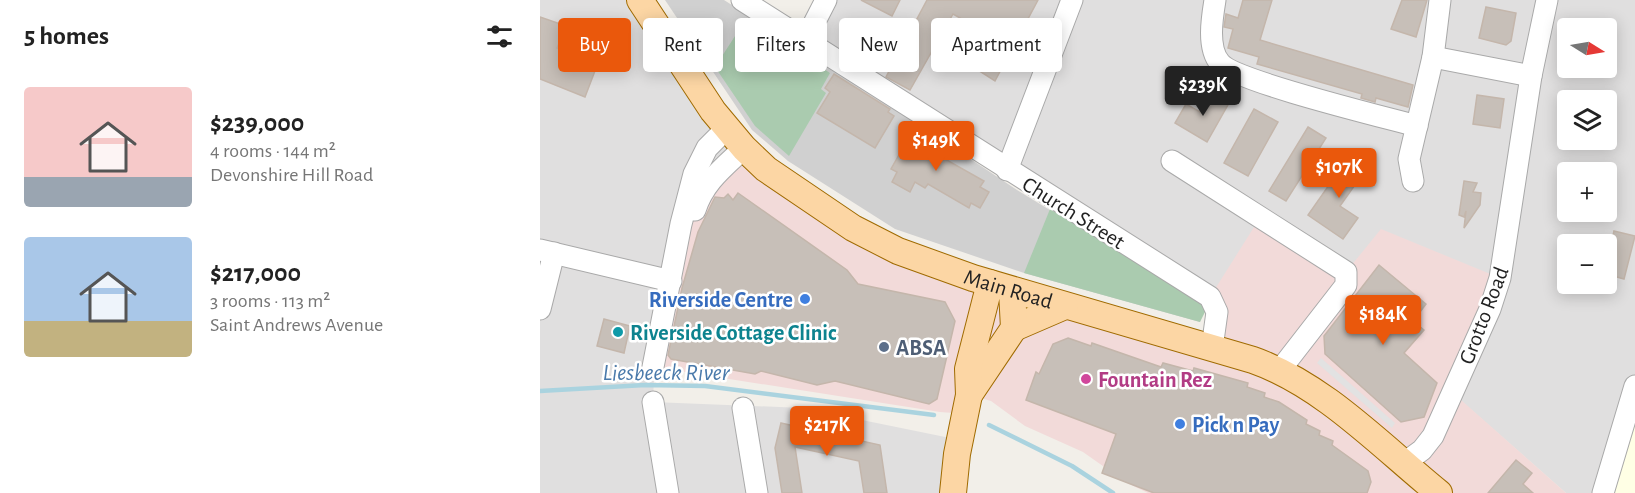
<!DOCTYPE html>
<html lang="en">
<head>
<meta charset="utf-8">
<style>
  :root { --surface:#fff; --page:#f2f2f2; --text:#222; --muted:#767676; --accent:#ea580c }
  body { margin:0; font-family:"Alegreya Sans",sans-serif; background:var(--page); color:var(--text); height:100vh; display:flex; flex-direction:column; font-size:22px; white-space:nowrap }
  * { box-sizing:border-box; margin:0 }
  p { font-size:20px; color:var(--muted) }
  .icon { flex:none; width:33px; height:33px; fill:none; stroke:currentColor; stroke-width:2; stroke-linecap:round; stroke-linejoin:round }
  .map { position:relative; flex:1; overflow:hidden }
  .side { display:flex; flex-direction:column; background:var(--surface); width:540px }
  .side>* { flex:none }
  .banner { position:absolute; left:18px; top:18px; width:570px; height:54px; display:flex; gap:12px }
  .needle { width:39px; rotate:101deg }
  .fabs { position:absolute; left:1017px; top:18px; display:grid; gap:12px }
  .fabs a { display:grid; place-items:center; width:60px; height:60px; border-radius:6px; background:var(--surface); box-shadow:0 3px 15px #0003; font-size:30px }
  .price { position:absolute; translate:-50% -51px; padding:0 14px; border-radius:6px; background:var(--accent); color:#fff; font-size:20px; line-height:39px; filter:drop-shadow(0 2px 3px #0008) }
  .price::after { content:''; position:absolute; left:50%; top:36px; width:18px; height:14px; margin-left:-9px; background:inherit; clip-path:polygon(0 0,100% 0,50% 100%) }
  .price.current { background:#222; color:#fff }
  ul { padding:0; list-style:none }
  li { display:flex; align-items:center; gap:18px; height:150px; padding:0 24px }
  li span { display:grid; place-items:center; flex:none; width:168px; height:120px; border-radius:6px; color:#555 }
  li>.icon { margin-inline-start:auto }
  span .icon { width:72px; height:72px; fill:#fffc; stroke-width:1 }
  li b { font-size:26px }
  h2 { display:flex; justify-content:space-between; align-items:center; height:72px; padding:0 24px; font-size:26px }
  .tag { padding:0 21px; border-radius:6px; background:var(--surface); box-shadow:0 3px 15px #0003; font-size:21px; line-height:54px }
  .tag.current { background:var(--accent); color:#fff }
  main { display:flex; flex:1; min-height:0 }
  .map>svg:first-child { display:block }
</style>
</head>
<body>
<main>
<section class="side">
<h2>5 homes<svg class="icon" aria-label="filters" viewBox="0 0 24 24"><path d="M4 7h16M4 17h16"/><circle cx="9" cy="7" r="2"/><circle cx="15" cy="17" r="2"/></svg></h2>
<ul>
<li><span style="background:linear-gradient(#f6c9c9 75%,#9aa5b1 0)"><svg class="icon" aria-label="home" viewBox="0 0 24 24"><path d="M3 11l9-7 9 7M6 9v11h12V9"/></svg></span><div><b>$239,000</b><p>4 rooms · 144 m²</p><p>Devonshire Hill Road</p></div></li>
<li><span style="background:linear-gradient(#a9c7e8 70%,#c2b280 0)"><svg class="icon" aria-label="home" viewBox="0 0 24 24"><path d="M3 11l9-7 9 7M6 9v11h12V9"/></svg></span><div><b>$217,000</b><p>3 rooms · 113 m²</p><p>Saint Andrews Avenue</p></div></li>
</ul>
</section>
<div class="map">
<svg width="1095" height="493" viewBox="0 0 1095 493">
  <rect width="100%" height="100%" fill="#f2efe9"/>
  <g fill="#e0dfdf" fill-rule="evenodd">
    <polygon points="0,0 100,0 204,148 114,376 113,402 263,408 420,440 413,493 0,493"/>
    <path d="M286 0H1095V386L1063 493H1026L911 392 806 272 670 297 265 41ZM1028 28H1066V68H1028ZM1028 100H1066V140H1028ZM1028 172H1066V212H1028ZM1028 244H1066V284H1028Z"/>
  </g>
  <polygon fill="#f2dad9" points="204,148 313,228 672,348 670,297 721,216 806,272 841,229 960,278 912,392 1026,493 608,493 587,483 543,452 485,426 451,401 430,395 426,414 400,412 113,367 153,215"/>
  <polygon fill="#ffffe5" points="1095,380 1095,493 1063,493"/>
  <polygon fill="#d0d0d0" points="125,0 184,0 360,112 477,190 664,304 660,322 484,273 355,229 248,161 212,130"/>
  <g fill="#aacbaf">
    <polygon points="206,19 290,73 281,89 286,93 249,156 215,126 175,67"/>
    <polygon points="510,209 664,304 666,310 660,322 484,273"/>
  </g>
  <polygon fill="#e2e2e2" points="781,358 855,423 852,428 777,363"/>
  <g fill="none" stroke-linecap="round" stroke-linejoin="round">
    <g stroke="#aad3df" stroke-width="4.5">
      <polyline points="0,391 105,385 165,386 394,415"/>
      <polyline points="449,425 532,466 573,493"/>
    </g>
  </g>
  <g fill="#c7bfb8" stroke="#c4b6ab" stroke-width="1.5">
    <polygon points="321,0 360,0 352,16"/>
    <polygon points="387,0 498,0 455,81 430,65 449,34 413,14 370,90 346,77"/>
    <polygon points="703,0 732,0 720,40 873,85 868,107 836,98 835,102 821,98 822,94 717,64 719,57 688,48 693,29 684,27 686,14 698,18"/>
    <polygon points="862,0 887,0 876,37 851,29"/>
    <polygon points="946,7 976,13 971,41 966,45 939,38"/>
    <polygon points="0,17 26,26 17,48 58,63 45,97 0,79"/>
    <polygon points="294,74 350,109 348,112 354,116 335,148 277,113 290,92 285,88"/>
    <polygon points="672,93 689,103 667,142 635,123 646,104 660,112"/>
    <polygon points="937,95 964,99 960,128 933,124"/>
    <polygon points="714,109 738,122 708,176 684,163"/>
    <polygon points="768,127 786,138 746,201 729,191"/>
    <polygon points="373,130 397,144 394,148 405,154 403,158 444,181 440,187 449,192 440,208 431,203 429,208 388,184 385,188 375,182 370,192 352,182 357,172 351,169"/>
    <polygon points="810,155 827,168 800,206 818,218 803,239 768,215"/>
    <polygon points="924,181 937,183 933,192 941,193 940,205 924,228 926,211 924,217 919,215"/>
    <polygon points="198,193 307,270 318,284 405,302 415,321 397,399 389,404 295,381 277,385 221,371 215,374 131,359 128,355 142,288 158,232 175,197 184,198 188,194 193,200"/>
    <polygon points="1074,231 1095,236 1084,279 1066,274 1066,253 1069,254"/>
    <polygon points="839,265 886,304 873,321 884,330 864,353 897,383 884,417 861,422 785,354 784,336"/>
    <polygon points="64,319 90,326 84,353 57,346"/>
    <polygon points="528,338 551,346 552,343 621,367 623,363 653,371 654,368 708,383 707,387 725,393 724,397 739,402 767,420 766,424 780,431 779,435 793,441 792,445 828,471 831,482 827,493 614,493 562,473 576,434 486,400 496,372 499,374 513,344"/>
    <polygon points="241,423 340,445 347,493 324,493 319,461 255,447 262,493 242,493 235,448"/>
    <polygon points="976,460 992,473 983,484 993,493 948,493"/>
  </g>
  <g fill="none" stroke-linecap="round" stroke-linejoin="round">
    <defs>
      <g id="minor">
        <polyline points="202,0 670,297 677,312 672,348"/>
        <path d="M675 0C672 18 667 48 680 63 695 81 844 117 877 126"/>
        <polyline points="265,41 286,0"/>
        <polyline points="893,57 991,76"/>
        <polyline points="632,161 806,272 806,285 740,370"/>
        <polyline points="467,170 532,0"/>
        <polyline points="873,181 869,159 893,57 900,0"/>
        <path d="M155 210C164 182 183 168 204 148"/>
        <polyline points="0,250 131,281"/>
        <polyline points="0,309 14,253"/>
        <polyline points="113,367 141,224 154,174 167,148 187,128"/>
        <polyline points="113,402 128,493"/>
        <polyline points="203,408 217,493"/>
        <polyline points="863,464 882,450 893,436 950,309 960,278 991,76 1007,0"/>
        <polyline points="1063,493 1095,386"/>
      </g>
      <g id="major">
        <path id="s1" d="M100 0 173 111 204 148 226 169 313 228 358 251 433 278 713 360C784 385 841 446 899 493"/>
        <polyline points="474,328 525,306"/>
        <polyline points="429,395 474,328 472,291"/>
        <polyline points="413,493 417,454 429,395 428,369 450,283"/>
      </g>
    </defs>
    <use href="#minor" stroke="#a9a9a9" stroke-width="23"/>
    <use href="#major" stroke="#a06b00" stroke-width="28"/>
    <use href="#minor" stroke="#fff" stroke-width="21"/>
    <use href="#major" stroke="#fcd6a4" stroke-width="26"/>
  </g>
  <g fill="#3f7fe0" stroke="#fff" stroke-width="2">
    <circle cx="265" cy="299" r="6"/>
    <circle cx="640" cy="424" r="6"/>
  </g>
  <circle fill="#0f9aa8" stroke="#fff" stroke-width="2" cx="78" cy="332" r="6"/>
  <circle fill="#5c6f8a" stroke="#fff" stroke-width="2" cx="344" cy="347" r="6"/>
  <circle fill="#d1479c" stroke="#fff" stroke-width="2" cx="546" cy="379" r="6"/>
  <g text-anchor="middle" stroke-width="5" stroke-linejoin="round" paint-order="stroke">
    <g font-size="22" fill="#222" stroke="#fff">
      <text transform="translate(534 212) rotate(32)" y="8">Church Street</text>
      <text dy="8" stroke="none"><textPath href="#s1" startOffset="484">Main Road</textPath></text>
      <text transform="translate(943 315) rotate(-69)" y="8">Grotto Road</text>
    </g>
    <g font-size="22" font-weight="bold" fill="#366cbe" stroke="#fff" text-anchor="end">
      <text x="253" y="307">Riverside Centre</text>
      <text x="652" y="432" text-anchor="start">Pick n Pay</text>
    </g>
    <g font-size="22" font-weight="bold" fill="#0d838f" stroke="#fff" text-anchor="start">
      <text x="90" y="340">Riverside Cottage Clinic</text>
    </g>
    <g font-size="22" font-weight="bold" fill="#4e5e75" stroke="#fff" text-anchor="start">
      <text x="356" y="355">ABSA</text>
    </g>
    <g font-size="22" font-weight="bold" fill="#b23c85" stroke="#fff" text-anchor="start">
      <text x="558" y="387">Fountain Rez</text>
    </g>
    <g font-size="24" font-style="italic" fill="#4a7aab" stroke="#fff">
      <text x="126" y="380">Liesbeeck River</text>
    </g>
  </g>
</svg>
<div class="fabs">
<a><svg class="needle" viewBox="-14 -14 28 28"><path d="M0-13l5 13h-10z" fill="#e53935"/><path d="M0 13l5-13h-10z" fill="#767676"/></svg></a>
<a><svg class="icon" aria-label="layers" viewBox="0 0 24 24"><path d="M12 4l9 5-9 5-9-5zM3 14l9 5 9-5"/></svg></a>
<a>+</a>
<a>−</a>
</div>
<b class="price current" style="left:663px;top:117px">$239K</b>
<b class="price" style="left:396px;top:172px">$149K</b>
<b class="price" style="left:799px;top:199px">$107K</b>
<b class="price" style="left:843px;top:346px">$184K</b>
<b class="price" style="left:287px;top:457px">$217K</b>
<div class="banner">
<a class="tag current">Buy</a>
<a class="tag">Rent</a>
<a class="tag">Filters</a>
<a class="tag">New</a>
<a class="tag">Apartment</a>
</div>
</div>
</main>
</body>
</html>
